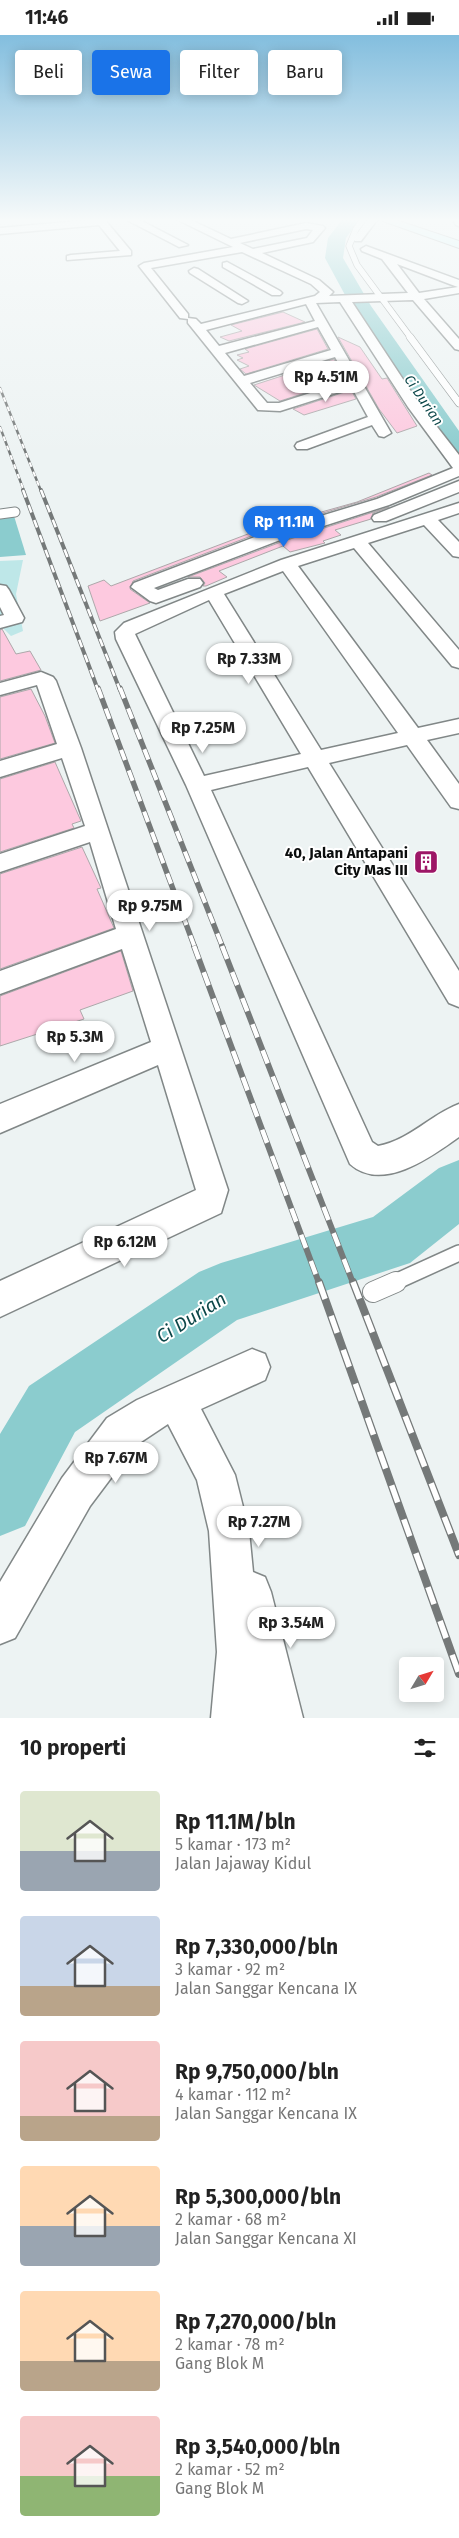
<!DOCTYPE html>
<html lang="id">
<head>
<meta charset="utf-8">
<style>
  :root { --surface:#fff; --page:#f2f2f2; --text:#222; --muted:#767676; --accent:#1a73e8 }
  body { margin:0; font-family:"Fira Sans",sans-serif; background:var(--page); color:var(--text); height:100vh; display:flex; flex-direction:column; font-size:19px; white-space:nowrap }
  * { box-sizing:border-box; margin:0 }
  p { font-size:16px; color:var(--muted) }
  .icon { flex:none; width:28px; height:28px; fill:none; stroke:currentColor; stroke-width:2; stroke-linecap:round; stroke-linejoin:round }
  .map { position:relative; height:1683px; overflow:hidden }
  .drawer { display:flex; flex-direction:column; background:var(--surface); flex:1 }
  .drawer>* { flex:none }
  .top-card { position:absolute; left:15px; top:15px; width:430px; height:45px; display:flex; gap:10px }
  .needle { width:32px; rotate:52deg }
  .buttons { position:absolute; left:399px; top:1622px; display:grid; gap:10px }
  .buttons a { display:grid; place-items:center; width:45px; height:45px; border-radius:5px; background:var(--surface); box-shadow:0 2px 12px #0003; font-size:25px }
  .price { position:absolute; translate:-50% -42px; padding:0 11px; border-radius:18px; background:#fff; color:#222; font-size:16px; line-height:32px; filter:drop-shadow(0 1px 2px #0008) }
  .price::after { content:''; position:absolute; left:50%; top:30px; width:15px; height:11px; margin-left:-8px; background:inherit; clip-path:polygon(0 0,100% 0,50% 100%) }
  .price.current { background:var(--accent); color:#fff }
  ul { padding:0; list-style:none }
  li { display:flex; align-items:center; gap:15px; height:125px; padding:0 20px }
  li span { display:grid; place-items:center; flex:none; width:140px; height:100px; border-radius:5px; color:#555 }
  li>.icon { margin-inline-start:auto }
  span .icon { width:60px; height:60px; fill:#fffc; stroke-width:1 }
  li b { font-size:21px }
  h2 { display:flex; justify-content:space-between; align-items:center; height:60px; padding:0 20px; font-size:21px }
  .tag { padding:0 18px; border-radius:5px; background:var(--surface); box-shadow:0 2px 12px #0003; font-size:18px; line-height:45px }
  .tag.current { background:var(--accent); color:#fff }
  .status { display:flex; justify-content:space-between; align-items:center; height:35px; padding:0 25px; background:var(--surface); direction:ltr }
  .status svg { height:14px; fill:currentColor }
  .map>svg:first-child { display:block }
</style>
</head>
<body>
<div class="status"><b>11:46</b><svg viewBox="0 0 49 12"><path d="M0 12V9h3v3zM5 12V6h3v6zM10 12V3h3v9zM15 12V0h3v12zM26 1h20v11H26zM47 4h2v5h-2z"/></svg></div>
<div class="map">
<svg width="459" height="1683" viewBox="0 0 459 1683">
  <rect width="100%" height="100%" fill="#edf3f3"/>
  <polygon fill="#bee7e8" points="23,525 16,559 23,596 11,601 0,590 0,526"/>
  <polygon fill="#8bccce" points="14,481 26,520 0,522 0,482"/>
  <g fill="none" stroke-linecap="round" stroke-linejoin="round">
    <g fill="#8bccce" fill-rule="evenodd">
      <polygon points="342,185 359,185 346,203 343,223 371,271 459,396 459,423 450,421 446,415 351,271 325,223 328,203"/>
      <polygon points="459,1125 459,1189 410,1228 237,1285 75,1397 25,1491 0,1501 0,1399 29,1351 199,1237 221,1228 373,1182 439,1133"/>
    </g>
  </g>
  <g fill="#fdc9df" stroke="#ada8aa">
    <polygon points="283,277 305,287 229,306 220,302 242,296 231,290"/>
    <polygon points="317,294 328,314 246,339 240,334 249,331 237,325 243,323 237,320 249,317 245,314"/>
    <polygon points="338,302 360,312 382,344 387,343 417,391 397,398 379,374"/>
    <polygon points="334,324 345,345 280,366 254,350"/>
    <polygon points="351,355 356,364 304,380 293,374"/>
    <polygon points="429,438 432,440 376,462 267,495 133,546 130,554 150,568 100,586 88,551 104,545 111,551 261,494 357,467"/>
    <polygon points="389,472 373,478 371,484 335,495 341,500 323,506 325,508 290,517 283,511 219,536 227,542 206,551 203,551 205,548 200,542 188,542 281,507"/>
    <polygon points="2,594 16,619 30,616 41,635 0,646 0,595"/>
    <polygon points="31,654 45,681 55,708 0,724 0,662"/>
    <polygon points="55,727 81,786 72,789 74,793 0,817 0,744"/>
    <polygon points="82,812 101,853 97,854 114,893 0,934 0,839"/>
    <polygon points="121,916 133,956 80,975 84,984 0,1011 0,961"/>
  </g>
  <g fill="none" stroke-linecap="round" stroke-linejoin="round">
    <defs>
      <polyline id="lane-far4" points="363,185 356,194 349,211 357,230 411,303"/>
      <polyline id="lane-far3" points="410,302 459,368"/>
      <polyline id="lane-far2" points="0,479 15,477"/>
      <polyline id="lane-far1" points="393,1248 459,1218"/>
      <polyline id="lane" points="373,1257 396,1247"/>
      <g id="street">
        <polygon points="90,185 105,185 131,216 131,220 67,225 67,221 71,220 120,216 99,190 0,199 0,193"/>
        <polygon points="127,185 140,185 188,210 179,212"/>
        <path d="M178 185H191L231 204 306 188 323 191 325 193 313 207 262 218 319 245 333 257 329 261 408 258 382 224 362 216 361 214 366 211 459 245V258L424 264 459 304V315L455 314 413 265 352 267 420 370 459 420V441L389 470 280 505 154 553 158 555 188 544H200L203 548 200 552 156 568 150 566 131 552 134 548 268 497 377 464 453 433 408 372 340 267 316 268 391 398 384 402 379 401 372 390 307 414H297L295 411 297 408 368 382 352 353 280 376 258 375 188 288V284L180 283 139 231 144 228 233 212ZM306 194 313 195 307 203 253 214 240 208ZM242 217 311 249 320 257 315 261 201 289 196 284 188 283V279L151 233ZM397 229 455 251 458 252 419 258ZM306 269 315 286 219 311 206 295ZM318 292 331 315 244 341 225 318ZM335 322 348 346 279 368H267L250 348Z"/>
        <polygon points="367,185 377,185 361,206 355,206 353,204"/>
        <polygon points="453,185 459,185 459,191 456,190"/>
        <polygon points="227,227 280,256 282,258 280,260 272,260 223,232 223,228"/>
        <polygon points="194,233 198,234 248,266 242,269 238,268 190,238 189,236"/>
        <polygon points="459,446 459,457 386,486 374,486 372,483 374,480"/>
        <path d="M459 468V478L438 485 459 507V522L453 521 424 490 368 508 459 615V633L452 631 354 513 298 531 418 693 459 684V698L427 705 459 749V774L451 772 407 710 329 728 459 936V972L449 968 308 732 211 755 372 1107 378 1111C410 1105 430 1080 459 1069V1102C431 1122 382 1158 350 1129L186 750 116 604 115 597 124 588 281 525ZM283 536 398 698 321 715 224 559ZM209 565 301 719 204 741 135 599Z"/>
        <polygon points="0,550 6,551 9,555 24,583 22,587 0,593 0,581 4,580 0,572"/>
        <polygon points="41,637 53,642 56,646 81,713 228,1155 221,1178 0,1282 0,1246 196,1155 158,1030 0,1098 0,1069 151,1007 122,914 0,959 0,936 116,894 90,807 0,837 0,819 85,791 62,723 0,742 0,726 57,709 37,650 0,660 0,648"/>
        <polygon points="252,1314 265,1319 270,1332 265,1345 201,1374 235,1440 249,1496 253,1537 265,1542 271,1557 303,1683 257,1683 257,1680 257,1683 211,1683 217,1617 209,1496 197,1445 168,1389 135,1411 90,1471 15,1603 0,1609 0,1547 62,1443 107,1383 137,1365"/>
      </g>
      <polygon id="secondary" points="380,185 396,185 459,206 459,213"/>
    </defs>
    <use href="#lane-far4" stroke="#818787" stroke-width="7"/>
    <use href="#lane-far3" stroke="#818787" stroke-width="8"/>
    <use href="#lane-far2" stroke="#818787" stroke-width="11"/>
    <use href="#lane-far1" stroke="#818787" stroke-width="18"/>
    <use href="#lane" stroke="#818787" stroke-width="22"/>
    <use href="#street" stroke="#818787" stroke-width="3"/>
    <use href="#secondary" stroke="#818787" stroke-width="2"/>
    <use href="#lane-far4" stroke="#fff" stroke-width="5.5"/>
    <use href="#lane-far3" stroke="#fff" stroke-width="7"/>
    <use href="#lane-far2" stroke="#fff" stroke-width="9"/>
    <use href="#lane-far1" stroke="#fff" stroke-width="15"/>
    <use href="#lane" stroke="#fff" stroke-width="20"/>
    <use href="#street" fill="#fff" fill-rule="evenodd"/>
    <use href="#secondary" fill="#c9fbfd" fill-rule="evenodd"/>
    <defs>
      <g id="rail-far4">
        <polyline points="0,353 41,456"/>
        <polyline points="0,392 24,456"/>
      </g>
      <g id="rail-far3">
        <polyline points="23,455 98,655"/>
        <polyline points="41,455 120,655"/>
      </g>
      <g id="rail-far2">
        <polyline points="98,653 195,913"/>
        <polyline points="120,653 223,913"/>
      </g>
      <g id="rail-far1">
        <polyline points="194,911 319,1248"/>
        <polyline points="222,911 353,1248"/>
      </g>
      <g id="rail">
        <polyline points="319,1247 459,1639"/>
        <polyline points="353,1247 459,1520"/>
      </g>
    </defs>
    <use href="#rail-far4" stroke="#757979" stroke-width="2.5"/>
    <use href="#rail-far3" stroke="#757979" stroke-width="4"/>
    <use href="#rail-far2" stroke="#757979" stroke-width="5.5"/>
    <use href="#rail-far1" stroke="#757979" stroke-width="6"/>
    <use href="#rail" stroke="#757979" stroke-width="8"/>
    <use href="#rail-far4" stroke="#fff" stroke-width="2" stroke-dasharray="5" stroke-linecap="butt"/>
    <use href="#rail-far3" stroke="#fff" stroke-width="2.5" stroke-dasharray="8" stroke-linecap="butt"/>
    <use href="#rail-far2" stroke="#fff" stroke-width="4" stroke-dasharray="11" stroke-linecap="butt"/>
    <use href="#rail-far1" stroke="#fff" stroke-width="4.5" stroke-dasharray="14" stroke-linecap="butt"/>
    <use href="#rail" stroke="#fff" stroke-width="5.5" stroke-dasharray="18" stroke-linecap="butt"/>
  </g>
  <linearGradient id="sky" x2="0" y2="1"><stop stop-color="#83bede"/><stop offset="0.44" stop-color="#f7fafa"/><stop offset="1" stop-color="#f7fafa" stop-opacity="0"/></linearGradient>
  <rect width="459" height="421" fill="url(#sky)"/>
  <defs>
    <symbol id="building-square" viewBox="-11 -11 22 22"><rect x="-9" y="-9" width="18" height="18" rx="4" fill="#9d1666" stroke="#fff"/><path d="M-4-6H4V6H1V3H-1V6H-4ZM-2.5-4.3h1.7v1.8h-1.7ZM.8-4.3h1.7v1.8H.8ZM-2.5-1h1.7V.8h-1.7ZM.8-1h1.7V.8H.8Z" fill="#fff"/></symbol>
  </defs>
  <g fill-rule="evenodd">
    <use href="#building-square" x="412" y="813" width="28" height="28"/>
  </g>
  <g text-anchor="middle" stroke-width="4" stroke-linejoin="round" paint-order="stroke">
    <g font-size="14" font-style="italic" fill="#0c4749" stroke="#fff">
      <text transform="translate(424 365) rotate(56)" y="5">Ci Durian</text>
    </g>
    <g font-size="15" font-weight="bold" fill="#0c0e0e" stroke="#fff" text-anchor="end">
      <text x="408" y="823">40, Jalan Antapani<tspan x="408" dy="17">City Mas III</tspan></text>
    </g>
    <g font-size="19" font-style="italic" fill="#0c4749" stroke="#fff">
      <text transform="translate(191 1282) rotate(-32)" y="7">Ci Durian</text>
    </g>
  </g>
</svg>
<div class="buttons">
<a><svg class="needle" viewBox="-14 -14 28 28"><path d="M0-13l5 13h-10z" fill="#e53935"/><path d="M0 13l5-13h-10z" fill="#767676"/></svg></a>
</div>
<b class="price" style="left:326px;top:368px">Rp 4.51M</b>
<b class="price current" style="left:284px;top:513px">Rp 11.1M</b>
<b class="price" style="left:249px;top:650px">Rp 7.33M</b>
<b class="price" style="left:203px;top:719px">Rp 7.25M</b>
<b class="price" style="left:150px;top:897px">Rp 9.75M</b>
<b class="price" style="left:75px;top:1028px">Rp 5.3M</b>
<b class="price" style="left:125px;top:1233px">Rp 6.12M</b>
<b class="price" style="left:116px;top:1449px">Rp 7.67M</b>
<b class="price" style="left:259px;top:1513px">Rp 7.27M</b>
<b class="price" style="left:291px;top:1614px">Rp 3.54M</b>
<div class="top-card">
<a class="tag">Beli</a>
<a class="tag current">Sewa</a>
<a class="tag">Filter</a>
<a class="tag">Baru</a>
</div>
</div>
<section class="drawer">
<h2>10 properti<svg class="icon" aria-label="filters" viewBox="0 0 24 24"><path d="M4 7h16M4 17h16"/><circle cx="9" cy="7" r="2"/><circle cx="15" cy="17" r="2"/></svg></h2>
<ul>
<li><span style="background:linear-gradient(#dfe7d0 60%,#9aa5b1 0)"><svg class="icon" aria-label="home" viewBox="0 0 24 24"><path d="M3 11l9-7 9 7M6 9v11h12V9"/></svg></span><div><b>Rp 11.1M/bln</b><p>5 kamar · 173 m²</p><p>Jalan Jajaway Kidul</p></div></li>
<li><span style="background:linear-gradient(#c9d6e8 70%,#b9a48a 0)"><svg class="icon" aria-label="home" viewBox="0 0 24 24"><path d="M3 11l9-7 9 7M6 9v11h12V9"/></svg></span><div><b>Rp 7,330,000/bln</b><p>3 kamar · 92 m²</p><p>Jalan Sanggar Kencana IX</p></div></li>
<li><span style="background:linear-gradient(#f6c9c9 75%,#b9a48a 0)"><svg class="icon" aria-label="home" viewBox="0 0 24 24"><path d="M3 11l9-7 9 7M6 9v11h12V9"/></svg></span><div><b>Rp 9,750,000/bln</b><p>4 kamar · 112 m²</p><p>Jalan Sanggar Kencana IX</p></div></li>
<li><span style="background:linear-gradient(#ffd9b3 60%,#9aa5b1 0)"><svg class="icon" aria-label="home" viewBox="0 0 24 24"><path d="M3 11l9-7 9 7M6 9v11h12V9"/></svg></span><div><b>Rp 5,300,000/bln</b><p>2 kamar · 68 m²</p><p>Jalan Sanggar Kencana XI</p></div></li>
<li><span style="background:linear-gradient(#ffd9b3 70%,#b9a48a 0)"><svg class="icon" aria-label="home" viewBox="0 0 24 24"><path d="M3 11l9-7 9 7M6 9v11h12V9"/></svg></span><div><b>Rp 7,270,000/bln</b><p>2 kamar · 78 m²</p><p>Gang Blok M</p></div></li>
<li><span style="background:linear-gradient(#f6c9c9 60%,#8fb573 0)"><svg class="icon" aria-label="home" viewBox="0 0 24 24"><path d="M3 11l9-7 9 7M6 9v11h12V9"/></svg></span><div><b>Rp 3,540,000/bln</b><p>2 kamar · 52 m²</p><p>Gang Blok M</p></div></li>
</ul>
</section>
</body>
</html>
